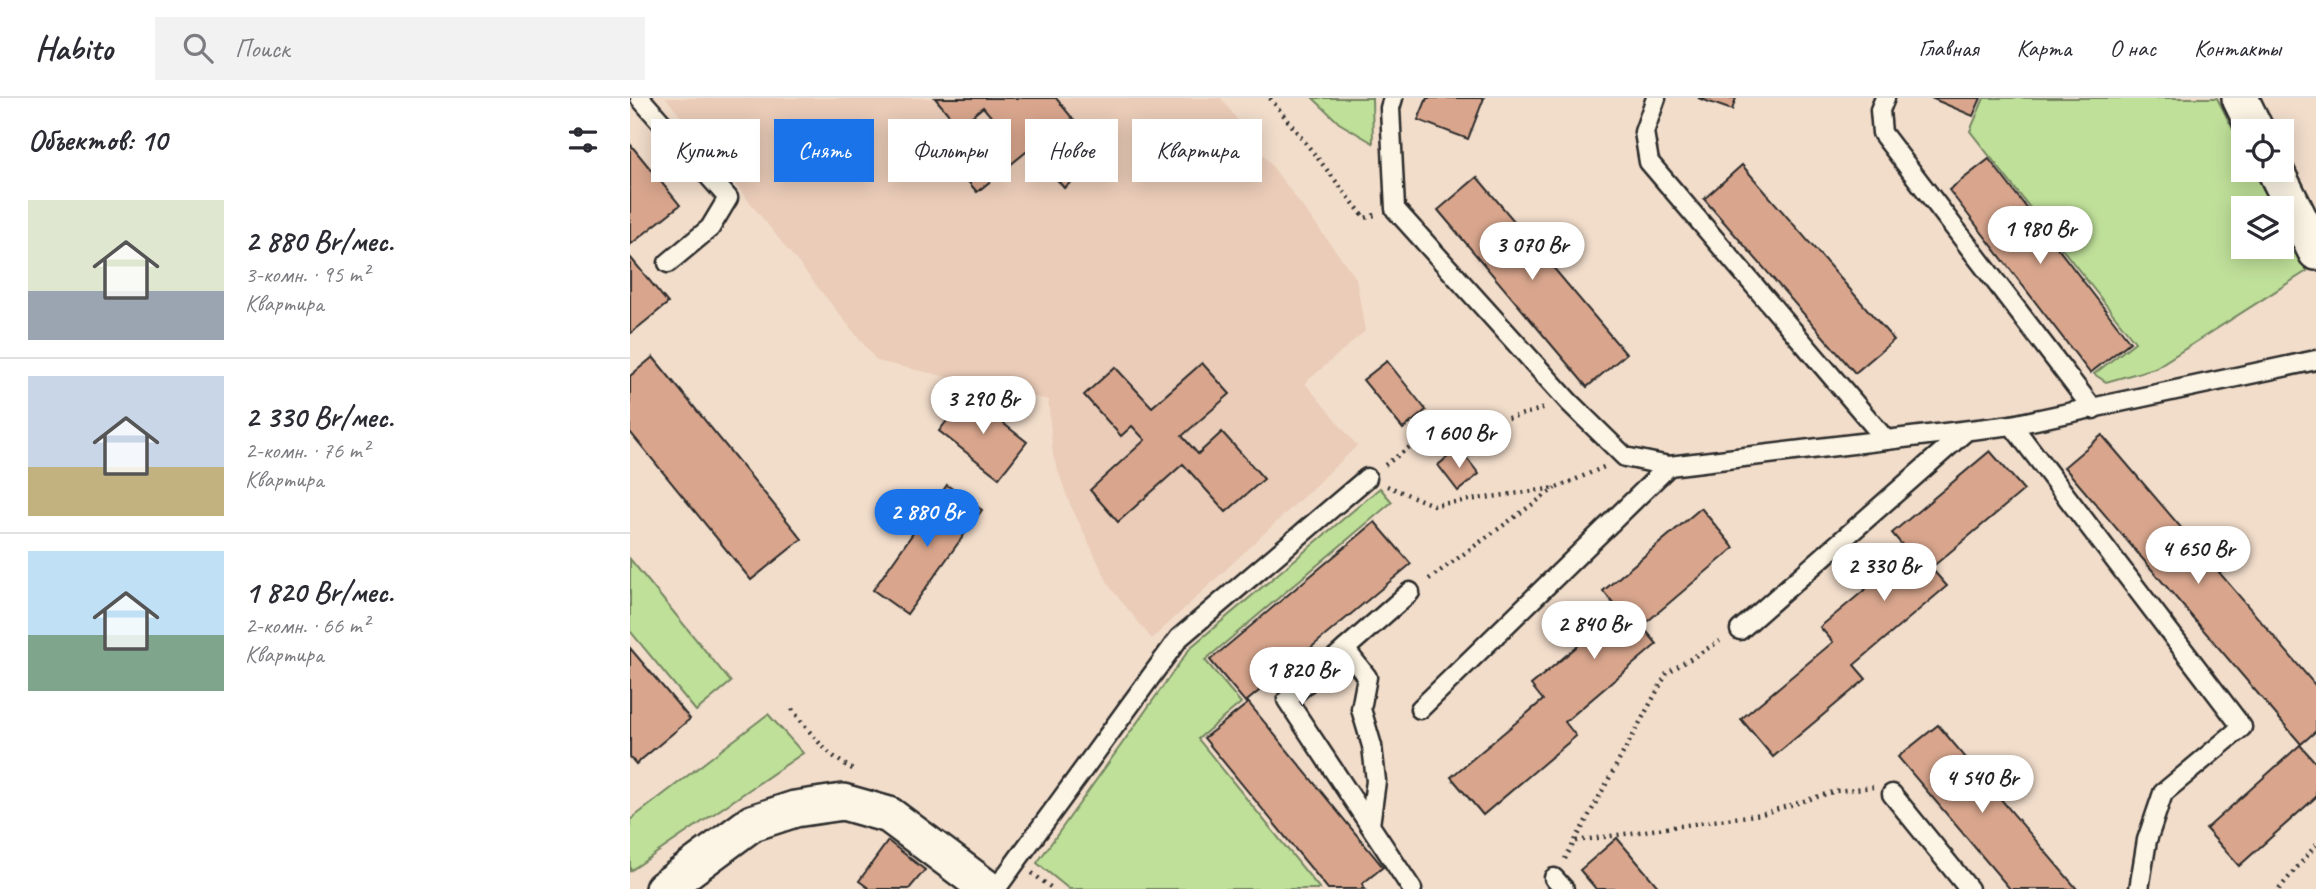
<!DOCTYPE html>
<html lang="ru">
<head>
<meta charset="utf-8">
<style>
  :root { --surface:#fff; --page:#f2f2f3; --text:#2b2b33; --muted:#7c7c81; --line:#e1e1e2; --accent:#1a73e8 }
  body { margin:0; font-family:Caveat,sans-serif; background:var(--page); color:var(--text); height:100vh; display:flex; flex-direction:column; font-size:26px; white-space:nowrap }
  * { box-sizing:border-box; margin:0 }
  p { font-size:23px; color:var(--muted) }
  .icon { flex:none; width:38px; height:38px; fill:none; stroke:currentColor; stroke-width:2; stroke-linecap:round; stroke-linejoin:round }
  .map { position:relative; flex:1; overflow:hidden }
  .details { display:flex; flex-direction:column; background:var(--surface); width:630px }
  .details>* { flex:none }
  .top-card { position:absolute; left:21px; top:21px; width:665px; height:63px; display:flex; gap:14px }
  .tools { position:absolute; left:1601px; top:21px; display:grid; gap:14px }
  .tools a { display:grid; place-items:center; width:63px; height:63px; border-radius:0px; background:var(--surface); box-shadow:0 4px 18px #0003; font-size:35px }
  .price { position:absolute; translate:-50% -60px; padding:0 16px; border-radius:24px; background:#fff; color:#222; font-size:23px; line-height:46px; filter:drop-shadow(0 2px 4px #0008) }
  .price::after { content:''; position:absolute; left:50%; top:42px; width:21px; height:16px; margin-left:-10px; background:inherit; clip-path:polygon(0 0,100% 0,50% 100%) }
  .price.current { background:var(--accent); color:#fff }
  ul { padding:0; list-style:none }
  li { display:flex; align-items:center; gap:21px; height:175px; padding:0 28px }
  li+li { border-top:2px solid var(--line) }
  li span { display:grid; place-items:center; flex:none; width:196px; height:140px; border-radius:0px; color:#555 }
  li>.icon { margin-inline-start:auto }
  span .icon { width:84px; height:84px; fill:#fffc; stroke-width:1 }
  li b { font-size:30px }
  h2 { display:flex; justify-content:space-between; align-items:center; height:84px; padding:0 28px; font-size:30px }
  .pill { padding:0 24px; border-radius:0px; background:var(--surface); box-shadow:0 4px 18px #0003; font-size:24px; line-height:63px }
  .pill.current { background:var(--accent); color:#fff }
  header { display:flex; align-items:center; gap:42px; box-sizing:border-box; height:98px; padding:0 35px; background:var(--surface); border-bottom:2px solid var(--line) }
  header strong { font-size:33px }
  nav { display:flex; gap:38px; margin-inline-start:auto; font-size:24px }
  .search { width:490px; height:63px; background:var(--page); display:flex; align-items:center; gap:18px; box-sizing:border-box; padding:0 24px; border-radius:0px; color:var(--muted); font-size:26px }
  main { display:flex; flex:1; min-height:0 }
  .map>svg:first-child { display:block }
</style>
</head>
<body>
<header>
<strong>Habito</strong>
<div class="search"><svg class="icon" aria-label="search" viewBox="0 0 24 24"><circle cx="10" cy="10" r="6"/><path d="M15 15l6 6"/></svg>Поиск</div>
<nav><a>Главная</a><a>Карта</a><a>О нас</a><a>Контакты</a></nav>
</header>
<main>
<section class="details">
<h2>Объектов: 10<svg class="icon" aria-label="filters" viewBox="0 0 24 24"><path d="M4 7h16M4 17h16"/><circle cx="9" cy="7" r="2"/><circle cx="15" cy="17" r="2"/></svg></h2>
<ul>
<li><span style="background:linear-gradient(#dfe7d0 65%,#9aa5b1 0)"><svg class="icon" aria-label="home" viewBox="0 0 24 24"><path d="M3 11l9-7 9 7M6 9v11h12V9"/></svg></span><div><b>2 880 Br/мес.</b><p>3-комн. · 95 m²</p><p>Квартира</p></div></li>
<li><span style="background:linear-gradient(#c9d6e8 65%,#c2b280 0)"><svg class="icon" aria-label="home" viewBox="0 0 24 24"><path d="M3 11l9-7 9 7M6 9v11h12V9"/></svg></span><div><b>2 330 Br/мес.</b><p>2-комн. · 76 m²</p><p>Квартира</p></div></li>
<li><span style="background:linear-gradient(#bfe0f5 60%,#7fa58c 0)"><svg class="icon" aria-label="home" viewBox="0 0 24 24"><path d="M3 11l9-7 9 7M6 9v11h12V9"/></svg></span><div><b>1 820 Br/мес.</b><p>2-комн. · 66 m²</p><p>Квартира</p></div></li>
</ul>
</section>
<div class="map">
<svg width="1686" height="791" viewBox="0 0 1686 791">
  <rect width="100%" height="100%" fill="#f2ddcb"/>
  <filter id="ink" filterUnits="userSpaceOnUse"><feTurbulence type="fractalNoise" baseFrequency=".0143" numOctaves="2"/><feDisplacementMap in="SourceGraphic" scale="14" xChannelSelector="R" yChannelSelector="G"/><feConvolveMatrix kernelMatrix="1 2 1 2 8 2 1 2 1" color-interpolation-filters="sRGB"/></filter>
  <g filter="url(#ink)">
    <polygon fill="#eaccb8" points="36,0 591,0 726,180 735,233 675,285 727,348 522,541 480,489 439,404 423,358 418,302 247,263"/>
    <g fill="#bfe099" stroke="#758662" stroke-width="2">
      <polygon points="683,0 742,0 743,45 709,25"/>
      <polygon points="1354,0 1587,0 1613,51 1614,72 1624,72 1644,110 1614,110 1614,149 1652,149 1652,126 1677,173 1525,270 1476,284 1464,276 1505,244 1340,33"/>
      <polygon points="750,390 762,404 575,562 611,605 568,641 690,791 439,791 407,765 561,549"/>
      <polygon points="0,461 101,584 66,613 0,533"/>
      <polygon points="138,616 173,655 0,773 0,722"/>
    </g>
    <g fill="#d9a68d" stroke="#2b2b2b" stroke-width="2">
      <polygon points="305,0 426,0 473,58 434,90 401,50 347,94 323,66 369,28 353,9 329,29"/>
      <polygon points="797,0 854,0 838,41 788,22"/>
      <polygon points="1068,0 1106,0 1102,12"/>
      <polygon points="1301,0 1351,0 1343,18"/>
      <polygon points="0,46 50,107 0,147"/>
      <polygon points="1359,61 1500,244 1460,275 1319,92"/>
      <polygon points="1112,67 1264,242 1225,275 1074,101"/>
      <polygon points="847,79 996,256 957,289 808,112"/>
      <polygon points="0,159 38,205 0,236"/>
      <polygon points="23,259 172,441 121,482 0,334 0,278"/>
      <polygon points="757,263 796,312 773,331 733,282"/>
      <polygon points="572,265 600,296 552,338 568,356 592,334 634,381 596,414 553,366 488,424 460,392 515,342 502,328 491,338 454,297 485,269 522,309"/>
      <polygon points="337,297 397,344 369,380 309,333"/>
      <polygon points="1472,337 1686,588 1686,633 1671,646 1434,369"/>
      <polygon points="829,350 849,376 828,393 808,367"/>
      <polygon points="1360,353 1394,392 1301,470 1317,488 1224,567 1236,581 1143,659 1111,621 1203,544 1190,529 1279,455 1262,435"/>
      <polygon points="317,387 352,412 277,516 243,492"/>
      <polygon points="1071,410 1104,450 1012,528 1027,546 935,624 946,638 853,717 821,679 913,602 901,587 989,513 973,493"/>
      <polygon points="745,424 781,466 617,603 753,769 732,786 735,791 698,791 574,640 617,606 580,562"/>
      <polygon points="0,550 60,621 6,666 0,659"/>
      <polygon points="1308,627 1447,791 1380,791 1268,659"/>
      <polygon points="1670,647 1686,665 1686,699 1609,768 1576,731"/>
      <polygon points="987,740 1030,791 966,791 950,772"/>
      <polygon points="258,743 295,772 279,791 240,791 229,783"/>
    </g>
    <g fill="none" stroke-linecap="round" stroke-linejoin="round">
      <defs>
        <g id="service">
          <polyline points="10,0 98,100 80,130 38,165"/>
          <polyline points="763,0 760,10 765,111 939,304 995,359 1039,368 1382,327 1686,262"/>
          <polyline points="1026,0 1014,34 1019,64 1256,342"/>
          <polyline points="1255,0 1250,12 1252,35 1463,311"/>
          <polyline points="1382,327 1612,629 1533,695 1517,742 1509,791"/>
          <polyline points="780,494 657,602 782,791"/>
          <polyline points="1110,532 1336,333"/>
          <polyline points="715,551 737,579 731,611 742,648 746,683 740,727"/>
          <polyline points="790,611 1039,368"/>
          <polyline points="1262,696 1339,791"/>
          <polyline points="924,780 934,791"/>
          <polyline points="366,791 549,540 737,380"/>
        </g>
        <g id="minor">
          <polyline points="1610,0 1626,33"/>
          <polyline points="1645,72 1686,154"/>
          <polyline points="33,791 122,725 165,711 213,704 259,717 358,791"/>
        </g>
      </defs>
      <use href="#service" stroke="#2b2b2b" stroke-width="23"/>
      <use href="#minor" stroke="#2b2b2b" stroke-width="40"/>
      <g stroke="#2b2b2b" stroke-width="4.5" stroke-dasharray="2 5" stroke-linecap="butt">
        <polyline points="640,0 735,120 745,117"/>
        <polyline points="755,367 785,345 916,310"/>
        <polyline points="757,388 803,407 926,390 974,369"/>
        <polyline points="799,481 925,390"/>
        <path d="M162 611C181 636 197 658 226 673"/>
        <polyline points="946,743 1132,716 1206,693 1243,689"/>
        <polyline points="935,761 1037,575 1090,543"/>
        <polyline points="402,775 423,791"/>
        <polyline points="1649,791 1686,747"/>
      </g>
      <use href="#service" stroke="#fcf5e5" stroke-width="18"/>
      <use href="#minor" stroke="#fcf5e5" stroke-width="35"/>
    </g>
  </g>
</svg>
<div class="tools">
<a><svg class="icon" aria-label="locate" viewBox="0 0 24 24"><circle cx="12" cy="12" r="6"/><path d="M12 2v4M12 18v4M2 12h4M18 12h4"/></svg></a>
<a><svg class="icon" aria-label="layers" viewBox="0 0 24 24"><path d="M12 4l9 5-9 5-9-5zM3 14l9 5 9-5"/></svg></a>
</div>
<b class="price" style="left:1410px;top:168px">1 980 Br</b>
<b class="price" style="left:902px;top:184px">3 070 Br</b>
<b class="price" style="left:353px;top:338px">3 290 Br</b>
<b class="price" style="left:829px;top:372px">1 600 Br</b>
<b class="price current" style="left:297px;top:451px">2 880 Br</b>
<b class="price" style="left:1568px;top:488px">4 650 Br</b>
<b class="price" style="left:1254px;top:505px">2 330 Br</b>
<b class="price" style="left:964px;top:563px">2 840 Br</b>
<b class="price" style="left:672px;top:609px">1 820 Br</b>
<b class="price" style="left:1352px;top:717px">4 540 Br</b>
<div class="top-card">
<a class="pill">Купить</a>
<a class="pill current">Снять</a>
<a class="pill">Фильтры</a>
<a class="pill">Новое</a>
<a class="pill">Квартира</a>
</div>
</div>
</main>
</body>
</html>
